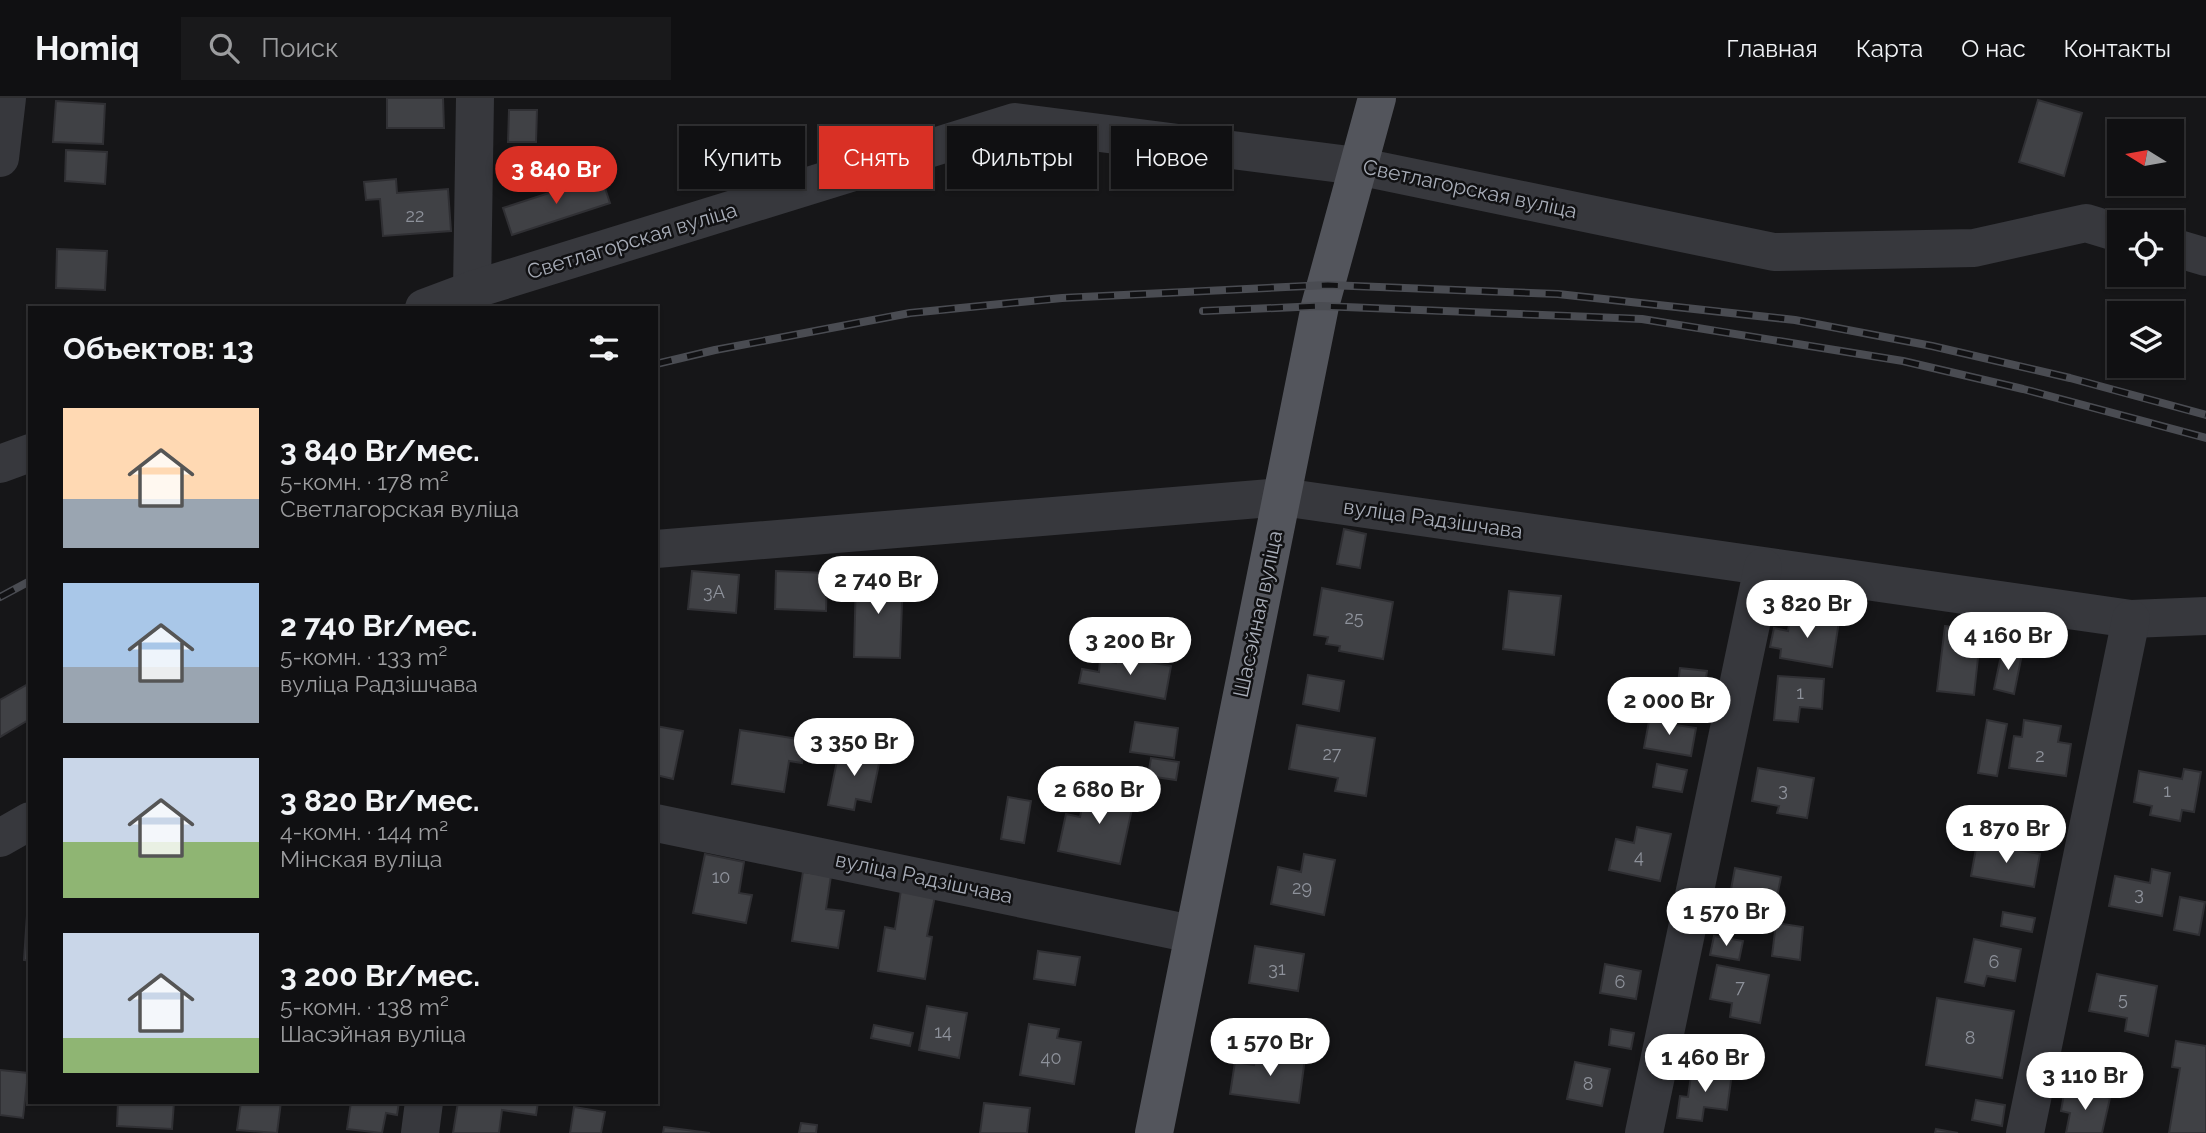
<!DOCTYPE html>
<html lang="ru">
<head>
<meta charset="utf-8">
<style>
  :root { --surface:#101012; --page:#19191b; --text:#f1f3f6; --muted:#9c9d9f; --line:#303032; --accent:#d93025 }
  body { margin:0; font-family:Raleway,sans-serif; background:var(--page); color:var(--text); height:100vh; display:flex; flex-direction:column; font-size:26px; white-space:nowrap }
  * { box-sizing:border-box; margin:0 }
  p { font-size:23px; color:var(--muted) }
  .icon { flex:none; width:38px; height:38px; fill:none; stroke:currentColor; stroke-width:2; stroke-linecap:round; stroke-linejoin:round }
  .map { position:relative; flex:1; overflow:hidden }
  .drawer { position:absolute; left:28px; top:208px; width:630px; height:798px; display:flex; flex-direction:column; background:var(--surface); border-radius:0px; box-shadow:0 2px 5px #0004,0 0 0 2px var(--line) }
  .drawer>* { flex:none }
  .banner { position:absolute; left:679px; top:28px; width:665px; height:63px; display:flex; gap:14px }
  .needle { width:46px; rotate:281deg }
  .controls { position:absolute; left:2107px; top:21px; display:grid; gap:14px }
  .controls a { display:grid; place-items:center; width:77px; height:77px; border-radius:0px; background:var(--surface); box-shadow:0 2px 5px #0004,0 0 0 2px var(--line); font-size:35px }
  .price { position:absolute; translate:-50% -60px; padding:0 16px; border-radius:24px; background:#fff; color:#222; font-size:23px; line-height:46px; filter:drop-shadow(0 2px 4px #0008) }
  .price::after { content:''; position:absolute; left:50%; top:42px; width:21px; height:16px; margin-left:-10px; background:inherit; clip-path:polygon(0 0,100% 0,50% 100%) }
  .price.active { background:var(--accent); color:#fff }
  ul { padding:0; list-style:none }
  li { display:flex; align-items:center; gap:21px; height:175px; padding:0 35px }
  li span { display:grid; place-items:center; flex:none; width:196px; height:140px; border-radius:0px; color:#555 }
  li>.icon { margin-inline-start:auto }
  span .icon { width:84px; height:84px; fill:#fffc; stroke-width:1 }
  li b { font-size:30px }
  h2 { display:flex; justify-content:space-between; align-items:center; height:84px; padding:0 35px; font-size:30px }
  .tag { padding:0 24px; border-radius:0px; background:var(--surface); box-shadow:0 2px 5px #0004,0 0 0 2px var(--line); font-size:24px; line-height:63px }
  .tag.active { background:var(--accent); color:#fff }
  header { display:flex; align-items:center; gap:42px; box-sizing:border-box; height:98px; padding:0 35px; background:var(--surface); border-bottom:2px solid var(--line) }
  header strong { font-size:33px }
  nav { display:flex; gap:38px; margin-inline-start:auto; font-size:24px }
  .search { width:490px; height:63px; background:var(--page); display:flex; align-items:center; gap:18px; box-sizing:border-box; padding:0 24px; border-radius:0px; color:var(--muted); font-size:26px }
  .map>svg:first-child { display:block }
</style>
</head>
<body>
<header>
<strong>Homiq</strong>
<div class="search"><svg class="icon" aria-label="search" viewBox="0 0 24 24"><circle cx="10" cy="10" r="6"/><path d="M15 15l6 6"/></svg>Поиск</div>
<nav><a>Главная</a><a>Карта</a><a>О нас</a><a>Контакты</a></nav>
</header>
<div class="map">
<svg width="2206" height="1035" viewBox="0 0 2206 1035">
  <rect width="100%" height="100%" fill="#161618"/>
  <g fill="#404145" stroke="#303034" stroke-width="2">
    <polygon points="387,0 443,0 444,30 387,30"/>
    <polygon points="2038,2 2082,15 2064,78 2019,64"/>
    <polygon points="56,3 105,6 103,46 53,44"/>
    <polygon points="509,12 537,12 536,44 508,44"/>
    <polygon points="66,52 107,54 105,86 65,83"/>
    <polygon points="601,78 610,105 512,137 503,110"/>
    <polygon points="396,81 397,95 448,91 451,133 383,138 380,101 366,102 364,84"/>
    <polygon points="57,151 107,153 105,192 56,190"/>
    <polygon points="1344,431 1366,436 1360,470 1337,466"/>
    <polygon points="692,473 739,477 736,515 688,511"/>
    <polygon points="776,473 827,475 826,513 775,511"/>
    <polygon points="856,477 903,478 900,560 854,559"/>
    <polygon points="1322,490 1393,504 1383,561 1339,553 1340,548 1326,546 1328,539 1314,537"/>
    <polygon points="1509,493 1561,498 1554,557 1503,551"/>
    <polygon points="1791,515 1839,523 1832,569 1780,560 1781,551 1770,549 1774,530 1788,533"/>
    <polygon points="1945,528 1981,532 1974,597 1937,593"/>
    <polygon points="2002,553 2022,556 2014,596 1994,591"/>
    <polygon points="1118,558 1171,568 1165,601 1079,585 1082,571 1099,574 1100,562 1116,565"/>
    <polygon points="1680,570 1707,573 1702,611 1675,608"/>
    <polygon points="1308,577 1344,583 1339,613 1303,606"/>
    <polygon points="1778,578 1824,581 1822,611 1800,609 1798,624 1774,622"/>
    <polygon points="30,585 30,621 0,639 0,602"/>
    <polygon points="1650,618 1670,621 1669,626 1696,630 1691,658 1644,650"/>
    <polygon points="1987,622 2007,626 1997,678 1978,675"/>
    <polygon points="2024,622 2061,628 2058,644 2071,646 2066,678 2009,670 2014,638 2022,639"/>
    <polygon points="1135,624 1178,630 1174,660 1130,654"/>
    <polygon points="1297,627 1375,640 1366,698 1335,693 1338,680 1289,671"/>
    <polygon points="656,628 683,633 673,681 656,677"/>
    <polygon points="740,632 805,642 802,665 789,663 784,694 732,686"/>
    <polygon points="840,648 881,656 871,704 856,701 854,712 828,707"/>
    <polygon points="1151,660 1179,664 1176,682 1148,678"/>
    <polygon points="1657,666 1687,672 1682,694 1653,689"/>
    <polygon points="1758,670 1814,680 1807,720 1777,715 1779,708 1752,703"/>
    <polygon points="2184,671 2201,674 2194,714 2182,712 2180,723 2150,717 2152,708 2134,704 2139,673 2182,681"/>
    <polygon points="1087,686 1135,697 1120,766 1058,753 1066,716 1080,719"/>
    <polygon points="1008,699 1031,703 1024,745 1001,741"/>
    <polygon points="1637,729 1671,736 1660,783 1609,772 1616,741 1634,745"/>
    <polygon points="1977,745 2040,756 2034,789 1971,778"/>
    <polygon points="705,756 744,764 739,795 752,797 746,825 693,815"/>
    <polygon points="1304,756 1335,762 1324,817 1271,806 1278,769 1301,774"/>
    <polygon points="1735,770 1781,779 1774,814 1758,811 1756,824 1726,818"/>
    <polygon points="2152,771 2170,775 2162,818 2109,808 2115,778 2150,785"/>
    <polygon points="803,774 831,778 826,811 844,813 838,850 792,843"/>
    <polygon points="901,792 935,798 927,838 932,839 925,881 878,873 885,829 895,831"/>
    <polygon points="2180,799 2205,804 2199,837 2174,832"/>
    <polygon points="2003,814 2035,820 2032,834 2001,828"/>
    <polygon points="27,817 30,817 30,863 24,862"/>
    <polygon points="1776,825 1803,829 1800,862 1772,858"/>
    <polygon points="1714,838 1743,843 1739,862 1710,857"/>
    <polygon points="1974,841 2021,851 2015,883 1987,878 1984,888 1965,884"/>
    <polygon points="1255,848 1304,856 1298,893 1249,885"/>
    <polygon points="1038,853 1080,859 1075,887 1034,881"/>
    <polygon points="1605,866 1641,873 1636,901 1600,895"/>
    <polygon points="1717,867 1769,877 1760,925 1730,919 1732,905 1710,901"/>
    <polygon points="2097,876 2157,888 2148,938 2125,933 2127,920 2089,913"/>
    <polygon points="1937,900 2014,913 2002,980 1926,967"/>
    <polygon points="927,908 967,915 959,960 919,952"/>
    <polygon points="1029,926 1059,931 1057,940 1081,944 1074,986 1020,977"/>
    <polygon points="874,927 913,935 910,948 871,940"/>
    <polygon points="1611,931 1634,935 1631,951 1609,947"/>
    <polygon points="2176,943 2206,948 2206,1035 2169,1035 2180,970 2172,969"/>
    <polygon points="1256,953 1305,960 1299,1005 1230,996 1235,964 1254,967"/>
    <polygon points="1575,964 1610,971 1602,1008 1567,1001"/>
    <polygon points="1692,970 1732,975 1727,1012 1704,1009 1702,1023 1677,1020 1680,998 1688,999"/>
    <polygon points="0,972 28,975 23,1020 0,1017"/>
    <polygon points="2065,990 2110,1000 2102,1035 2066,1035 2070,1015 2061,1013"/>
    <polygon points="1976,1002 2005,1007 2002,1028 1972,1022"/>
    <polygon points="118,1004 174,1004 172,1031 117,1028"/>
    <polygon points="241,1004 281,1004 277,1035 237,1032"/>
    <polygon points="351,1004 399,1004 397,1017 386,1015 382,1035 347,1031"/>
    <polygon points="458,1004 538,1004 536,1017 502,1012 499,1035 453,1035"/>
    <polygon points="984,1005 1030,1010 1027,1035 980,1035"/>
    <polygon points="574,1009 605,1014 601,1035 570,1035"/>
    <polygon points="801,1025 817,1027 816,1035 799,1035"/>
    <polygon points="664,1029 710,1035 663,1035"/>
    <polygon points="1936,1031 1958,1035 1935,1035"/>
  </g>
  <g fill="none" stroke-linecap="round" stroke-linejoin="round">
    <g stroke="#37383d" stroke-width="38">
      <polyline points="0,60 7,0"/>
      <polyline points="2172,149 2206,159"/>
      <polyline points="472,192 475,0"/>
      <polyline points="424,210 472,192 1015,24 1357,68 1774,154 1974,150 2086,125 2119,135"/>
      <polyline points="0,366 30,355"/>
      <polyline points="656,451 1282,399 2131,521 2206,518"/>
      <polyline points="656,725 1192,836"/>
      <polyline points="0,740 30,723"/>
      <polyline points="420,1035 424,1004"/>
      <polyline points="1644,1035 1763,469"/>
      <polyline points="2025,1035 2131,521"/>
    </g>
    <polyline stroke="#53555c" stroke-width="38" points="1154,1035 1320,208 1377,0"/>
    <defs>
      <g id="rail">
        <polyline points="1203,213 1320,208 1642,221 1903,263 2023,291 2206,340"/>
        <polyline points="656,266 715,252 910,215 1062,200 1328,187 1558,196 1795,222 1932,248 2070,280 2206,317"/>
        <polyline points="0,499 30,483"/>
      </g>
    </defs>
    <use href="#rail" stroke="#4a4c52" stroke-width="8"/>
    <use href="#rail" stroke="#111113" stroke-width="5" stroke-dasharray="16" stroke-linecap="butt"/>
  </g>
  <g text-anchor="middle" stroke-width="5" stroke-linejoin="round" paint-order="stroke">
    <g font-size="18" fill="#8e929b">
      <text x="415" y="124">22</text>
      <text x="714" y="500">3А</text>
      <text x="1354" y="526">25</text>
      <text x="1800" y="601">1</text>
      <text x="1332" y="662">27</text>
      <text x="2040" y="664">2</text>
      <text x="1783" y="698">3</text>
      <text x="2167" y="699">1</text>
      <text x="1639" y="765">4</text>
      <text x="721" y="785">10</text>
      <text x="1302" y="796">29</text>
      <text x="2139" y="802">3</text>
      <text x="1994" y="870">6</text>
      <text x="1277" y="877">31</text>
      <text x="1620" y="890">6</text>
      <text x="1740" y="895">7</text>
      <text x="2123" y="907">5</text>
      <text x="943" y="940">14</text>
      <text x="1970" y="946">8</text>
      <text x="1051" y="966">40</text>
      <text x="1588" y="992">8</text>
    </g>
    <g font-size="21" fill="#a8adb8" stroke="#111113">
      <text transform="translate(1470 91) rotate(12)" y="7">Светлагорская вуліца</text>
      <text transform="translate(632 143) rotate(-17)" y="7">Светлагорская вуліца</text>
      <text transform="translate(1433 421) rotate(8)" y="7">вуліца Радзішчава</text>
      <text transform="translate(1258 516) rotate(-78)" y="7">Шасэйная вуліца</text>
      <text transform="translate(924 780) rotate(12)" y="7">вуліца Радзішчава</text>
    </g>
  </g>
</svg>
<div class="controls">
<a><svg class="needle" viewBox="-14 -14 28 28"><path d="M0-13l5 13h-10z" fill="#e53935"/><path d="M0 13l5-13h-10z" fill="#9c9d9f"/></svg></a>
<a><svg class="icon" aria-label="locate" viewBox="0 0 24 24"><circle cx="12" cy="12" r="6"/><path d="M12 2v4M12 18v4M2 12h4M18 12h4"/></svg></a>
<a><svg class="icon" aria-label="layers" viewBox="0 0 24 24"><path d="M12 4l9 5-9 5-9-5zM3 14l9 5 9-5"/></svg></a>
</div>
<b class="price active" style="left:556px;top:108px">3 840 Br</b>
<b class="price" style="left:878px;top:518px">2 740 Br</b>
<b class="price" style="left:1807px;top:542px">3 820 Br</b>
<b class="price" style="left:2008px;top:574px">4 160 Br</b>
<b class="price" style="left:1130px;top:579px">3 200 Br</b>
<b class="price" style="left:1669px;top:639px">2 000 Br</b>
<b class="price" style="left:854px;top:680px">3 350 Br</b>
<b class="price" style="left:1099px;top:728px">2 680 Br</b>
<b class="price" style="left:2006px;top:767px">1 870 Br</b>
<b class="price" style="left:1726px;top:850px">1 570 Br</b>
<b class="price" style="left:1270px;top:980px">1 570 Br</b>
<b class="price" style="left:1705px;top:996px">1 460 Br</b>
<b class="price" style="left:2085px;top:1014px">3 110 Br</b>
<div class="banner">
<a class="tag">Купить</a>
<a class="tag active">Снять</a>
<a class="tag">Фильтры</a>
<a class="tag">Новое</a>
</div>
<section class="drawer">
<h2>Объектов: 13<svg class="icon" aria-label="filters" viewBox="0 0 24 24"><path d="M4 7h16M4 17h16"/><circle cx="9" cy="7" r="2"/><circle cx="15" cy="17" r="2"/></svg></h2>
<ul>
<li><span style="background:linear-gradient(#ffd9b3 65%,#9aa5b1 0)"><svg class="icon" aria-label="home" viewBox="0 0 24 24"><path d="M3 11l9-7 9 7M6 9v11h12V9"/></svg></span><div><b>3 840 Br/мес.</b><p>5-комн. · 178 m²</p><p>Светлагорская вуліца</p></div></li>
<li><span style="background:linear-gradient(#a9c7e8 60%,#9aa5b1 0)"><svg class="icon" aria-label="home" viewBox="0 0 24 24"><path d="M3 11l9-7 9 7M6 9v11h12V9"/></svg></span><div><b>2 740 Br/мес.</b><p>5-комн. · 133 m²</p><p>вуліца Радзішчава</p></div></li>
<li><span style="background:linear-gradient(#c9d6e8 60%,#8fb573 0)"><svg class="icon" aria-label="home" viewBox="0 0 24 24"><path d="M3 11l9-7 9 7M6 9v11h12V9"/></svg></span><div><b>3 820 Br/мес.</b><p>4-комн. · 144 m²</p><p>Мінская вуліца</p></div></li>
<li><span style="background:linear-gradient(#c9d6e8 75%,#8fb573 0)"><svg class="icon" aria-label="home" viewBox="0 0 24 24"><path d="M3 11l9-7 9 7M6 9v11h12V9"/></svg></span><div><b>3 200 Br/мес.</b><p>5-комн. · 138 m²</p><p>Шасэйная вуліца</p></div></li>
</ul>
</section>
</div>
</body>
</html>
